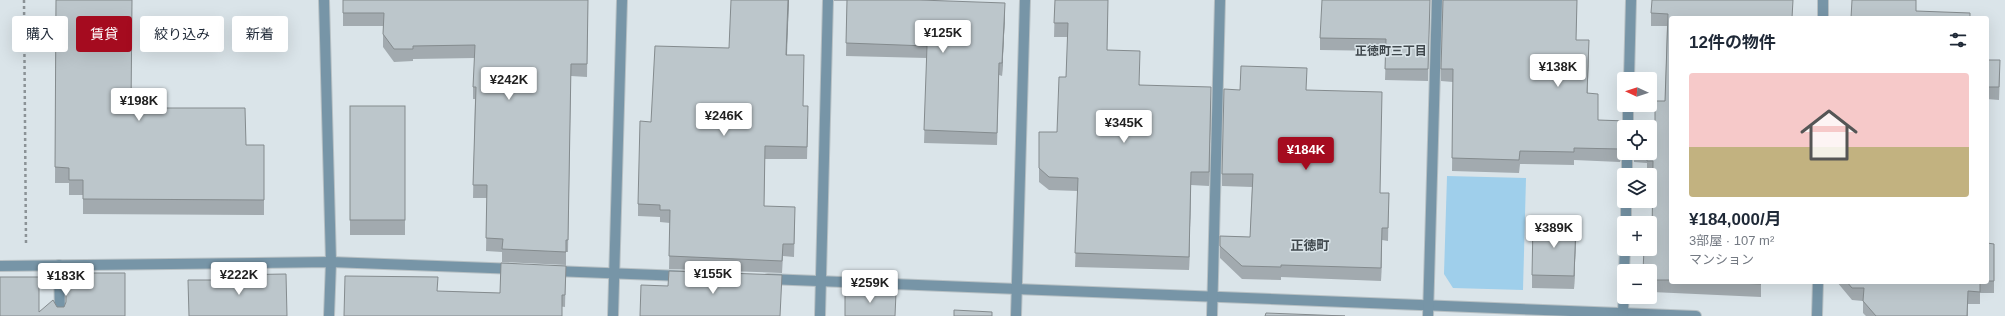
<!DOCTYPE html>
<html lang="ja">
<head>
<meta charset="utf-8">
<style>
  :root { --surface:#fff; --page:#f6f6f7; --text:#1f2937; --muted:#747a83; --accent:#a50b1f }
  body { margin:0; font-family:Arial,"Noto Sans JP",sans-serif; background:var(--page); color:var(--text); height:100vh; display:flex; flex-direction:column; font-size:15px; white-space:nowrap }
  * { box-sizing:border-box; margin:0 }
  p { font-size:13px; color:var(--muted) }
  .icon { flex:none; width:22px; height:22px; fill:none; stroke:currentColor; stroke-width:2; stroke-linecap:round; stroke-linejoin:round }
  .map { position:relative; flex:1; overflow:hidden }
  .drawer { position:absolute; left:1669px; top:16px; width:320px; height:268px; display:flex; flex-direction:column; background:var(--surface); border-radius:4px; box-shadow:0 4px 16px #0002 }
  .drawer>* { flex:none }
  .banner { position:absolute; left:12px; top:16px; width:380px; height:36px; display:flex; gap:8px }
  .needle { width:26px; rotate:273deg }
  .controls { position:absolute; left:1617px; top:72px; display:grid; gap:8px }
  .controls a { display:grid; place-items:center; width:40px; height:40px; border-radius:4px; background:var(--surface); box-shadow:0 4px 16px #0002; font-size:20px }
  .price { position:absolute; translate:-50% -34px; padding:0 9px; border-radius:4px; background:#fff; color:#222; font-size:13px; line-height:26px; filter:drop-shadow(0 1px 2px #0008) }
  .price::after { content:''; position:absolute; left:50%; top:24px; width:12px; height:9px; margin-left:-6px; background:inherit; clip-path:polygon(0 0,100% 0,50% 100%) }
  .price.on { background:var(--accent); color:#fff }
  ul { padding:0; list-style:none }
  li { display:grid; align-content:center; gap:8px; height:212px; padding:0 20px }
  li span { display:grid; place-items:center; height:124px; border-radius:4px; color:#555 }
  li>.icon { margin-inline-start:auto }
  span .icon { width:72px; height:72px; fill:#fffc; stroke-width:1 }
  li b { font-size:17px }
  h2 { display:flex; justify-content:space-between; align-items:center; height:48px; padding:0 20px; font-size:17px }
  .chip { padding:0 14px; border-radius:4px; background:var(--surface); box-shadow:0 4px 16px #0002; font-size:14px; line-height:36px }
  .chip.on { background:var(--accent); color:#fff }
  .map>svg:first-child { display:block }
</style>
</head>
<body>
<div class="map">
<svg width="2005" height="316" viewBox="0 0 2005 316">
  <rect width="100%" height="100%" fill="#dae4e9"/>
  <polygon fill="#9fcfeb" points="1447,176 1526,178 1523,290 1453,288 1444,274"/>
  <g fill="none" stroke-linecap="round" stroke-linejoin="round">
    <defs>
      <g id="street">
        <polyline points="324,0 331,262 329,316"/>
        <polyline points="1823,18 1823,0"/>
        <polyline points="1629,79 1631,0"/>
        <polyline points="1628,127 1628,105"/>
        <polyline points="1627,175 1627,153"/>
        <polyline points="1626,223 1626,201"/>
        <polyline points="59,265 60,316"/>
        <polyline points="0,266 331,262 514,269"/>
        <polyline points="554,271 682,276"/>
        <polyline points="1624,271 1625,249"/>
        <polyline points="768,279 1696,316"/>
        <polyline points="1623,313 1624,288"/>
        <polyline points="613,316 622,0"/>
        <polyline points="820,316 828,0"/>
        <polyline points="1016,316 1025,0"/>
        <polyline points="1212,316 1220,0"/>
        <polyline points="1428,316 1437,0"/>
        <polyline points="1817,316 1818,282"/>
      </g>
    </defs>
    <use href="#street" stroke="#b7c0c4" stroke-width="12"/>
    <polyline stroke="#8b9296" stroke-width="2.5" stroke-dasharray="3 3" stroke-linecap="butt" points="24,0 26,243"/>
    <use href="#street" stroke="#7795a7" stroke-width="10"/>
  </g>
  <g fill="#a2aaaf">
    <polygon points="56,0 132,108 246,145 264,145 264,215 83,214 83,195 69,195 69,183 55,183"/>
    <polygon points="343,0 588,0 587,77 571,76 568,252 566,252 566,265 502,262 502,252 486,251 487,198 473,198 475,99 473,99 473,87 475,58 413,59 413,61 394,62 383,47 383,26 343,26"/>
    <polygon points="789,0 787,55 803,106 808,119 807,159 765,159 764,206 795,220 794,257 783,256 782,273 669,269 670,223 660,222 660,217 638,216 638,204 651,122 729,48"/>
    <polygon points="834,0 920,0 1005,15 1002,76 999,75 997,145 924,143 927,58 846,56 847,1 834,1"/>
    <polygon points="1055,0 1108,0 1107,50 1140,85 1211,101 1209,186 1191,185 1189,270 1075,267 1078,191 1049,190 1039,182 1039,168 1057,132 1066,77 1068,37 1054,37"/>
    <polygon points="1430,0 1428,81 1385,80 1386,51 1320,50 1320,38"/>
    <polygon points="1577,0 1576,40 1589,53 1587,93 1598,120 1655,122 1665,101 1667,26 1651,26 1651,13 1793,0 1671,18 1671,282 1761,282 1761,297 1652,292 1650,291 1650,271 1652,235 1653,174 1647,174 1647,163 1634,162 1633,153 1650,153 1624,127 1624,147 1622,149 1620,162 1574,160 1574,165 1520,164 1519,173 1452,171 1453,82 1441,81 1441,69"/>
    <polygon points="1987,60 2000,73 1999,100 1987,99"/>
    <polygon points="1240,90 1380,193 1389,193 1388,241 1382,240 1381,281 1281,277 1281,280 1242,279 1220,258 1220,236 1250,237 1252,187 1222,186 1222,174"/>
    <rect x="350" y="106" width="55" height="129"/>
    <polygon points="1576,236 1574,289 1532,288 1532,275"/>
    <polygon points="1987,243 1994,256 1994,293 1980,293 1980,304 1968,304 1968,316 1866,316 1863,313 1863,301 1852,300 1837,282 1987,282"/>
    <polygon points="566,266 565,307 438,291 500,293"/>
  </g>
  <g fill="#848b8e">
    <polygon points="788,0 789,0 786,67 786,55"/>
    <polygon points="1005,3 1005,15 1002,76 1002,63"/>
    <polygon points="1589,40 1589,53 1587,106 1587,93"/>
    <polygon points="1211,87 1211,101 1209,186 1209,172"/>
    <polygon points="1624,135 1624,147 1622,149 1620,162 1620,149 1622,137"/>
    <polygon points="1191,172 1191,185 1189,270 1189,257"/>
    <polygon points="1576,224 1576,236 1574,289 1574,276"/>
    <polygon points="1382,228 1382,240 1381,281 1381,268"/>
  </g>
  <g fill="#bcc6cb" stroke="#848b8e">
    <polygon points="56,0 132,0 131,108 245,108 246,145 264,145 264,200 83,199 83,180 69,180 69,168 55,167"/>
    <polygon points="343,0 588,0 587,64 571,64 568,240 566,240 566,252 502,249 503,239 486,238 487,185 473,185 476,87 473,87 475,45 413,46 413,49 394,49 383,34 384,13 343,13"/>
    <polygon points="731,0 788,0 786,55 804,55 803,106 808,106 807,147 765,146 764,206 795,207 794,244 783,244 782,261 669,256 670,210 660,210 660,205 638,204 640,121 651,122 655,46 729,48"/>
    <polygon points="847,0 920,0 1005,3 1002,63 999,63 997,133 924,130 927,46 846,43"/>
    <polygon points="1055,0 1108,0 1107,50 1140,51 1139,85 1211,87 1209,172 1191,172 1189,257 1075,253 1078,178 1049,177 1039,168 1039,132 1057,132 1059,77 1066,77 1068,23 1054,23"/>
    <polygon points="1322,0 1430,0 1428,69 1385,69 1386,39 1320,38"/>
    <polygon points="1443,0 1577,0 1576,40 1589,40 1587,93 1598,94 1598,120 1655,122 1655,101 1665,101 1668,14 1651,13 1652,0 1793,0 1792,18 1671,18 1671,280 1652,280 1650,278 1650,271 1643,271 1644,249 1650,249 1650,235 1652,235 1653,161 1647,161 1647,153 1650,153 1650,127 1624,127 1624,135 1622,137 1620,149 1574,148 1574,152 1520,151 1519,160 1452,158 1453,69 1441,69"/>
    <polygon points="1852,0 1916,0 1916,11 1970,13 1970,18 1851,18"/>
    <polygon points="1987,60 2000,60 1999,87 1987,87"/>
    <polygon points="1241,66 1307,68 1306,90 1382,92 1380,193 1389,193 1388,228 1382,228 1381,268 1281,265 1281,267 1242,266 1220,246 1220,236 1250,237 1253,174 1222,174 1224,89 1240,90"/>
    <rect x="350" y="106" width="55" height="114"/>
    <polygon points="1533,223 1576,224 1574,276 1532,275"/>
    <polygon points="1987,243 1994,244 1994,281 1987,281"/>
    <polygon points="501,263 566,266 565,295 562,295 562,316 344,316 345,276 438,277 437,291 500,293"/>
    <polygon points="669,271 782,275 780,316 640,316 641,285 668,286"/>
    <polygon points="85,273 125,273 125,316 0,316 0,277 39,277 39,312 53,300 57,307 64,307 66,302 66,289"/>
    <polygon points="286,274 287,316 189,316 188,280 227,280 227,275"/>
    <polygon points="1712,282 1761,282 1761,284"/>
    <polygon points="1847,282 1980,282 1980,292 1968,291 1967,316 1876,316 1863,301 1864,288 1852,288"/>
    <polygon points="845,292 896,293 895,316 845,316"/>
    <polygon points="954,310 992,312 992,316 954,316"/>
    <polygon points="1266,313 1345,316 1265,316"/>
  </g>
  <g text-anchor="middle" stroke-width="3" stroke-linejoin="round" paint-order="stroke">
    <g font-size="12" font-weight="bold" fill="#40484d" stroke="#dae4e9">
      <text x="1391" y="55">正徳町三丁目</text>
    </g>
    <g font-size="13" font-weight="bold" fill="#40484d" stroke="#dae4e9">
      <text x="1310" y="250">正徳町</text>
    </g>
  </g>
</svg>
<div class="controls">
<a><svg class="needle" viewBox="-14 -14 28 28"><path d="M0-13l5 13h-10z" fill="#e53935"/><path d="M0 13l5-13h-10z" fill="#747a83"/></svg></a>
<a><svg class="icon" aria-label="locate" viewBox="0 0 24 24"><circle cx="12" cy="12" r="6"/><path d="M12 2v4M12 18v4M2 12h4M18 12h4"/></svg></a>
<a><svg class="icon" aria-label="layers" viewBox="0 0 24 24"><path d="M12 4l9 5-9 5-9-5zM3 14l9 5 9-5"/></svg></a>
<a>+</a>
<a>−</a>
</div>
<b class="price" style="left:943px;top:54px">¥125K</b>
<b class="price" style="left:1558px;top:88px">¥138K</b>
<b class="price" style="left:509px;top:101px">¥242K</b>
<b class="price" style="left:139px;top:122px">¥198K</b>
<b class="price" style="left:724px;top:137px">¥246K</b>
<b class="price" style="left:1124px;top:144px">¥345K</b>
<b class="price on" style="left:1306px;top:171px">¥184K</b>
<b class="price" style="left:1554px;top:249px">¥389K</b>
<b class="price" style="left:713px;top:295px">¥155K</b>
<b class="price" style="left:239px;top:296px">¥222K</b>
<b class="price" style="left:66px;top:297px">¥183K</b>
<b class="price" style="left:870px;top:304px">¥259K</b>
<div class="banner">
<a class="chip">購入</a>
<a class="chip on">賃貸</a>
<a class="chip">絞り込み</a>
<a class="chip">新着</a>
</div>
<section class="drawer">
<h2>12件の物件<svg class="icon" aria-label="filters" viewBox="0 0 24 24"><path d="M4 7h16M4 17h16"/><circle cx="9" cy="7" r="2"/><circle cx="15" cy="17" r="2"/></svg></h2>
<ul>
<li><span style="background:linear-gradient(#f6c9c9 60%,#c2b280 0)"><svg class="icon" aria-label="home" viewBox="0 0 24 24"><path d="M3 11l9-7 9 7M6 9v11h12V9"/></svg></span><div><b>¥184,000/月</b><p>3部屋 · 107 m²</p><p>マンション</p></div></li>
</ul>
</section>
</div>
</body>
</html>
